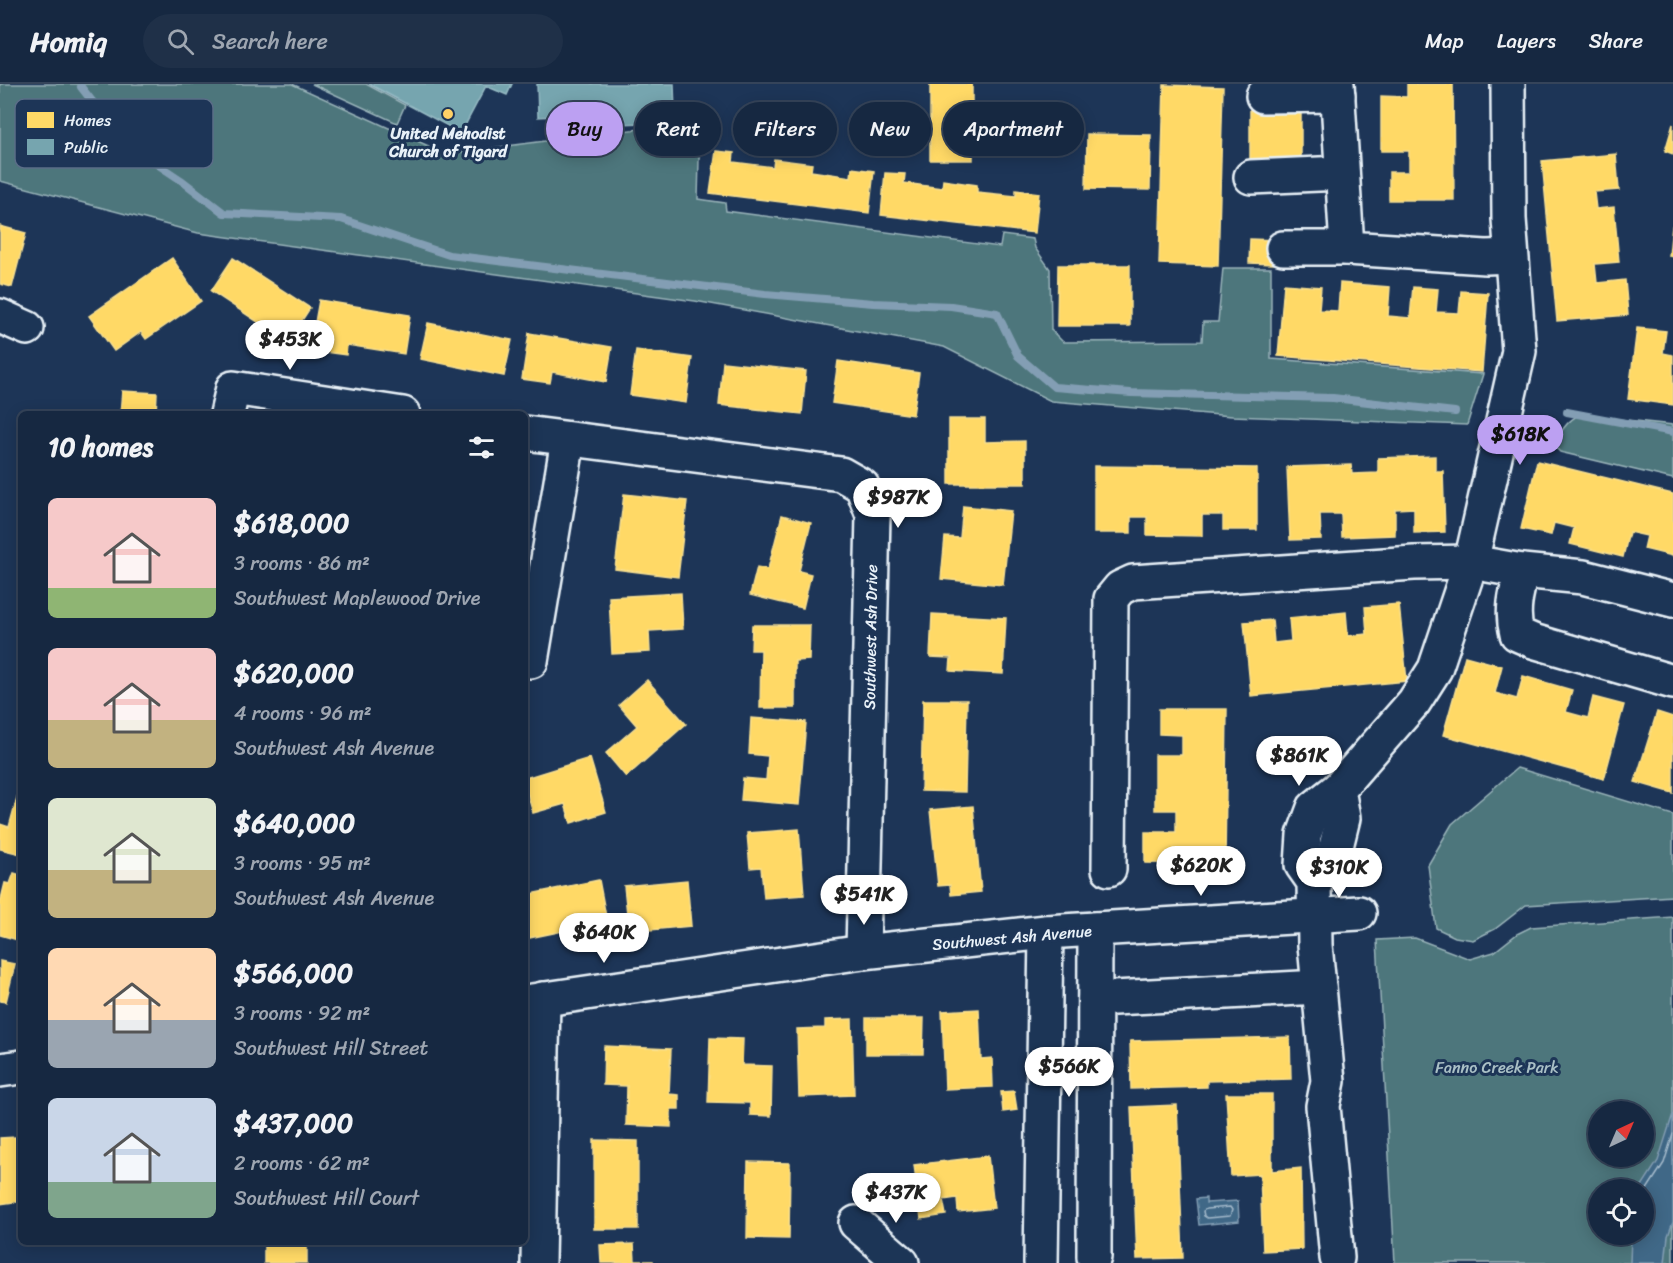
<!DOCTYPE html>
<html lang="en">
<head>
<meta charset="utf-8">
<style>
  :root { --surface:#162841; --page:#1f3048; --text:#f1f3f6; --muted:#9ea6b1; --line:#35445a; --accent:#bca0f2 }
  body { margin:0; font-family:Sriracha,sans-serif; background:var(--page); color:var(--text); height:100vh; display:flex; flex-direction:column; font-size:22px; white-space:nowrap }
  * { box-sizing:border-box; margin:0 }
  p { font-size:20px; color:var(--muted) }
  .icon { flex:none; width:33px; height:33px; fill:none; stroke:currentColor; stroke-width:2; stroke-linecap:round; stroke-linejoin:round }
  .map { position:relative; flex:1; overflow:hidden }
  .details { position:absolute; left:18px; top:327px; width:510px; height:834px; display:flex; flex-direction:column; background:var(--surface); border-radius:9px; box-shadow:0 3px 15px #0003,0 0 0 2px var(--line) }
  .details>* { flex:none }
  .banner { position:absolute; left:546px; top:18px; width:570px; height:54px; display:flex; gap:12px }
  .needle { width:39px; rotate:44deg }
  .controls { position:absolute; left:1588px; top:1017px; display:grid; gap:12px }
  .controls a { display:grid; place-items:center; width:66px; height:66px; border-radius:50%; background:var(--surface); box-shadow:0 3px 15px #0003,0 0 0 2px var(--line); font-size:30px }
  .price { position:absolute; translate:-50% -51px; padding:0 14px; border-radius:21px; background:#fff; color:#222; font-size:20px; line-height:39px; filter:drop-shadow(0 2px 3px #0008) }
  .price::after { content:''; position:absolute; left:50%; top:36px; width:18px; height:14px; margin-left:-9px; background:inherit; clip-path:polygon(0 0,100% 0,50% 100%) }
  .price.on { background:var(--accent); color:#111 }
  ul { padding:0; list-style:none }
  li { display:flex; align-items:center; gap:18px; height:150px; padding:0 30px }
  li span { display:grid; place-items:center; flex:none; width:168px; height:120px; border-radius:9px; color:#555 }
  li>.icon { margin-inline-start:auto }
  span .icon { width:72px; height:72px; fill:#fffc; stroke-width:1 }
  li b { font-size:26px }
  h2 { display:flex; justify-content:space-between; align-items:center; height:72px; padding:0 30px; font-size:26px }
  .tag { padding:0 21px; border-radius:27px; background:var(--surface); box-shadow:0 3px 15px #0003,0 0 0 2px var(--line); font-size:21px; line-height:54px }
  .tag.on { background:var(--accent); color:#111 }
  header { display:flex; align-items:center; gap:36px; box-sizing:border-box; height:84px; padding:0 30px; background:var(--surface); border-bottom:2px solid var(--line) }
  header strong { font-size:28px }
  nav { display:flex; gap:33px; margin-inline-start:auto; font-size:21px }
  .search { width:420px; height:54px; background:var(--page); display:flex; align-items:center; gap:15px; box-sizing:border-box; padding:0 21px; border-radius:33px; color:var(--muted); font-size:22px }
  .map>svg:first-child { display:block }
</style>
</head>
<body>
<header>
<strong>Homiq</strong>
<div class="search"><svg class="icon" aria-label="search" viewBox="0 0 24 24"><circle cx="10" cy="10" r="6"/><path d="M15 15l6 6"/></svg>Search here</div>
<nav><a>Map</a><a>Layers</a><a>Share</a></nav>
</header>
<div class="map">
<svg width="1673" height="1179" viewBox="0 0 1673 1179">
  <rect width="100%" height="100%" fill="#1d3557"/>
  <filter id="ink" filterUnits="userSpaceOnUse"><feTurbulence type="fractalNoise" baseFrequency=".0167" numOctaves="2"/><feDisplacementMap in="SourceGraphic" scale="12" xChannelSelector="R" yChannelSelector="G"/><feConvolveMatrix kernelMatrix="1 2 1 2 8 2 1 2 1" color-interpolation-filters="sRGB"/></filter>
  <g filter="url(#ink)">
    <g fill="#4d767b" stroke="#9ab4ba" stroke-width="1.5" fill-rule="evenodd">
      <polygon points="0,0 292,0 446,70 700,37 698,115 725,119 726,127 1000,163 1002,151 1033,155 1035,164 1050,185 1051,246 1063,258 1202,257 1203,238 1218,238 1223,184 1271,184 1271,275 1483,290 1467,341 1232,332 1051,317 944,263 695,217 198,149 0,97"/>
      <polygon points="312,0 366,0 405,21 397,39"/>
      <path d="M1580 331 1673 341V395L1560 368 1555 363C1557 351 1568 335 1580 331Z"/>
      <polygon points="1517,684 1673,731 1673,812 1526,821 1495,845 1473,856 1455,853 1436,844 1428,781 1452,740"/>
      <path d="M1673 833V1179H1395L1377 856 1415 854 1470 875 1494 868 1517 850 1531 843ZM1599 1028H1644V1072H1599ZM1599 1106H1644V1150H1599Z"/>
    </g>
    <g fill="#3f6787" stroke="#839eb4" stroke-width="1.5">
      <polygon points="1673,1030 1673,1138 1668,1152 1665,1179 1630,1179 1631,1151 1644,1150 1644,1106 1640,1105 1658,1077"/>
      <polygon points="1206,1114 1206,1119 1238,1117 1239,1137 1199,1141 1196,1115"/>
    </g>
    <g fill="#ffd966" stroke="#f8e092" stroke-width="1.5">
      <polygon points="930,0 972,0 972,19 965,19 965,57 973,56 973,76 930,76"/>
      <polygon points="1407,0 1453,0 1454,116 1389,116 1389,88 1409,88 1409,67 1381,67 1381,12 1407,13"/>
      <polygon points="1164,1 1223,3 1218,182 1159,180"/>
      <polygon points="1301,24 1301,78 1250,78 1250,25"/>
      <polygon points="1673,40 1673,70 1665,67"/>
      <polygon points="1087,50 1151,51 1150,106 1086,105"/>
      <polygon points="716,67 734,69 733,78 773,83 774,75 812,80 811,87 851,93 852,84 874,87 869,129 710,109"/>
      <polygon points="1616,70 1619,106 1594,108 1596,125 1614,123 1619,178 1595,180 1597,199 1625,196 1628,231 1557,237 1542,77"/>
      <polygon points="885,89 905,90 904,99 942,104 943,96 977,101 977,108 1016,112 1016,106 1039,109 1035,149 881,131"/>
      <polygon points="0,142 26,149 12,203 0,200"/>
      <polygon points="1672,142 1673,142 1673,173 1669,172"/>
      <polygon points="1250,155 1276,156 1274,180 1249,179"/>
      <polygon points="172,174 201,217 146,255 141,248 114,267 89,232"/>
      <polygon points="233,174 310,224 288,258 211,207"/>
      <polygon points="1058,181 1130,181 1130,242 1057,242"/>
      <polygon points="1340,199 1390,203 1388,232 1410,234 1413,203 1438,205 1436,228 1459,229 1461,207 1488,209 1482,288 1278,272 1284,200 1321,203 1319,226 1338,227"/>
      <polygon points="319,216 410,231 404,270 347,261 346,271 310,266"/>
      <polygon points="428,239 512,256 504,292 420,275"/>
      <polygon points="1637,244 1666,247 1663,269 1673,271 1673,321 1628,315"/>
      <polygon points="529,249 612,263 606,298 552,288 550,299 522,295"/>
      <polygon points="636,266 692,274 686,319 630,311"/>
      <polygon points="838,277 919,289 913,331 832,319"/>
      <polygon points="723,278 806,287 802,330 719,321"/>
      <polygon points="122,307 157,309 156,330 120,330"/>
      <polygon points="949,335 985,335 985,358 1025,357 1025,400 949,400"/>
      <polygon points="1435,372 1435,387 1443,387 1445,448 1414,449 1414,424 1395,425 1395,451 1342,453 1341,430 1320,430 1321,455 1290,456 1287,383 1351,381 1352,390 1378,389 1378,374"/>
      <polygon points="1537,377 1673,410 1673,472 1644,465 1647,452 1629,448 1623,473 1570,460 1574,444 1554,439 1551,451 1521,445"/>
      <polygon points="1094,382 1257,384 1257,446 1223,446 1223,431 1202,431 1202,452 1147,451 1147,433 1131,433 1131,449 1094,449"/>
      <polygon points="624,410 687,417 678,493 615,485"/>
      <polygon points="963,422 1011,427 1003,501 941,495 945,453 960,454"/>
      <polygon points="782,431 811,439 799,487 811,490 803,524 750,511 757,483 768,485"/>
      <polygon points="681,509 683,545 649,547 650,568 612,570 609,513"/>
      <polygon points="1399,520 1407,597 1251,612 1244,538 1272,536 1274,559 1291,557 1289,534 1346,528 1348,552 1367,550 1365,523"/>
      <polygon points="932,530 1006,534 1003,590 950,587 951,574 930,573"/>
      <polygon points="752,541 810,541 809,576 795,577 795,624 760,624 761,566 751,566"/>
      <polygon points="1465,572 1502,582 1495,609 1517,615 1523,592 1572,606 1566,628 1588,634 1593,613 1624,621 1604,695 1443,651"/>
      <polygon points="647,596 686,640 626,693 606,669 637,642 619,621"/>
      <polygon points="923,616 967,616 965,708 921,707"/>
      <polygon points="1159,625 1227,625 1225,780 1145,779 1145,748 1176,748 1176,726 1155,726 1155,671 1182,671 1182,651 1159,650"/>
      <polygon points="1657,628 1673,633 1673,709 1635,698"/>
      <polygon points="751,634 806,638 799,721 741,716 743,694 766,696 768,672 749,670"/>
      <polygon points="590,674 606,728 571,739 565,720 533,729 525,702 525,694"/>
      <polygon points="21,699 21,770 0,765 0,740 9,743"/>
      <polygon points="973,722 981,808 951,811 950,801 938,802 930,726"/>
      <polygon points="799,745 804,811 764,814 761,783 750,784 747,749"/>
      <polygon points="14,789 21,791 21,857 0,851 0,819 5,799 10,800"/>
      <polygon points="599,796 607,838 529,854 525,835 525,811"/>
      <polygon points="687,796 691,842 629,848 624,802"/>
      <polygon points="0,877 15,880 6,918 0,917"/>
      <polygon points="979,925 981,975 992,974 993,1003 945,1005 942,927"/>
      <polygon points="866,934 924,934 923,970 866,970"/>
      <polygon points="852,935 854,1011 799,1013 797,945 825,944 825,936"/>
      <polygon points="1290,953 1291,995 1207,997 1207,1003 1131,1005 1130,957"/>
      <polygon points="710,954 743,955 742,981 772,982 771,1032 750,1031 750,1019 708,1018"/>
      <polygon points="604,962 671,965 669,1010 679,1011 679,1025 671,1025 671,1043 626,1041 627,1002 603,1001"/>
      <polygon points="1014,1007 1017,1026 1003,1028 1001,1008"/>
      <polygon points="1226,1010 1272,1010 1272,1087 1301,1084 1302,1165 1263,1167 1260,1090 1231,1092"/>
      <polygon points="1177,1021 1183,1174 1137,1175 1131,1023"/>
      <polygon points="16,1053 18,1071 21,1070 21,1117 0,1120 0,1054"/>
      <polygon points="594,1056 638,1057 638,1145 594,1145"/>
      <polygon points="988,1072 994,1124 958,1128 957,1114 943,1116 946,1131 921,1135 914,1081"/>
      <polygon points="748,1078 790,1079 789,1155 747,1154"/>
      <polygon points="254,1158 307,1158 307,1179 264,1179 264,1159"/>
      <polygon points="634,1160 635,1177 653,1177 653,1179 601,1179 600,1161"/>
    </g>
    <g fill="#76a5af" stroke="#98bcc5" stroke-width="1.5">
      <polygon points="369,0 512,0 507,11 486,2 461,49"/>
      <polygon points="537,0 674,0 675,28 641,29 642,39 577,42 576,31 538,33"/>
    </g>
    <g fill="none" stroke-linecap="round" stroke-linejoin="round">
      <g stroke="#a4bacb" stroke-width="1.5">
        <polyline points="1644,1110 1664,1079 1673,1050"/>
        <polygon points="1230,1123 1232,1126 1230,1132 1207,1134 1204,1132 1203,1127 1206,1125"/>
      </g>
      <g stroke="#839eb4" stroke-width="8">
        <polyline points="81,3 124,58 181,96 224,129 341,135 449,171 765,210 873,219 951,222 997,229 1018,272 1054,303 1131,309 1333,314 1455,328"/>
        <polyline points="1567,328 1673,348"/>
      </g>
      <defs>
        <g id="minor">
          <polyline points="1337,0 1347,164 1486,173 1511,172"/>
          <polyline points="1263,12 1338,11"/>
          <polyline points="1251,93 1342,89"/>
          <polyline points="1283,164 1347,164"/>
          <polyline points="0,232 27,244"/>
          <polyline points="227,330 233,304 403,330"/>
          <polyline points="525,349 841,390 862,402 873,431 863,868"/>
          <path d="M1522 487C1516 509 1511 528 1517 550L1533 557 1673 598"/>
          <polyline points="531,577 568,356"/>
          <polyline points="1109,785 1111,515 1120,504 1133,498 1414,479 1471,478 1522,487 1583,493 1673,516"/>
          <polyline points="1314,798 1332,779 1343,734 1338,705"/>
          <polyline points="1095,915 1319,903"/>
          <polyline points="525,918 863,868 1046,848 1359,829"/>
          <polyline points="0,986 21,983"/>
          <polyline points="856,1139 902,1179"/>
          <polyline points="1094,1173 1095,845"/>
          <polyline points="1337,1174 1323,1022 1328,997 1315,861 1314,798 1302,781 1304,751 1314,724 1338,705 1414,618 1435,585 1471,478 1519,267 1509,135 1508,0"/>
          <polyline points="538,1179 543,915"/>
          <polyline points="1041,1179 1046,848"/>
        </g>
      </defs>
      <use href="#minor" stroke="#e8f1f8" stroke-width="38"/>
      <use href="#minor" stroke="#1d3557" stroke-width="33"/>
    </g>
  </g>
  <circle fill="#ffd166" stroke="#1d3557" stroke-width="2" cx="448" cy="30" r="6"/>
  <g text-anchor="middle" stroke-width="6" stroke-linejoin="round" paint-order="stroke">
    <g font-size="16" font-weight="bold" fill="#e8f1f8" stroke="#1d3557">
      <text x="448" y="55">United Mehodist<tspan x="448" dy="18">Church of Tigard</tspan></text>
    </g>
    <g font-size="16" fill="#e8f1f8" stroke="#1d3557">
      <text transform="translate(870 553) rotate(-89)" y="6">Southwest Ash Drive</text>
      <text transform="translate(1012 853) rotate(-5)" y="6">Southwest Ash Avenue</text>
    </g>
    <g font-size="16" fill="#aac0c6" stroke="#1d3557">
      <text x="1497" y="989">Fanno Creek Park</text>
    </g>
  </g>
  <rect x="15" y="15" width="198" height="69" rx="9" fill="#1d3557" stroke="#5a6d87" stroke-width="1.5"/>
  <rect x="27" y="28" width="27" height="16" fill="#ffd966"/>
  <rect x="27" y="55" width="27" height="16" fill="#76a5af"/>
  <g font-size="16" fill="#e8f1f8">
    <text x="64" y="42">Homes</text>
    <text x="64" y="69">Public</text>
  </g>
</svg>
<div class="controls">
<a><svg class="needle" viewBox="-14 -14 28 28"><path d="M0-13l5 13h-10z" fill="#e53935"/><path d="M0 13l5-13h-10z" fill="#9ea6b1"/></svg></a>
<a><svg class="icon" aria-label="locate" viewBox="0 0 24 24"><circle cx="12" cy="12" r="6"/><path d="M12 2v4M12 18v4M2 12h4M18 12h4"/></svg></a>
</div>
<b class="price" style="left:290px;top:287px">$453K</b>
<b class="price on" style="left:1520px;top:382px">$618K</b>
<b class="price" style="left:898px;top:445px">$987K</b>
<b class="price" style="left:1299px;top:703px">$861K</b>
<b class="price" style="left:1201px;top:813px">$620K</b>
<b class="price" style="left:1339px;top:815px">$310K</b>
<b class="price" style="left:864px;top:842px">$541K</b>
<b class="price" style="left:604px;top:880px">$640K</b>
<b class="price" style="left:1069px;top:1014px">$566K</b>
<b class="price" style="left:896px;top:1140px">$437K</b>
<div class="banner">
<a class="tag on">Buy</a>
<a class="tag">Rent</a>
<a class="tag">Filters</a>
<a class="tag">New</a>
<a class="tag">Apartment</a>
</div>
<section class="details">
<h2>10 homes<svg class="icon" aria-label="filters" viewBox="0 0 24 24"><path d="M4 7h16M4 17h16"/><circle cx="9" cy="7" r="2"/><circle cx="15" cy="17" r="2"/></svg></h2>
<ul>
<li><span style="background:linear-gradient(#f6c9c9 75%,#8fb573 0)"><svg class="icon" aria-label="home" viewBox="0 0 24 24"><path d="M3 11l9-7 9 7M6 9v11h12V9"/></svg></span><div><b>$618,000</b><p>3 rooms · 86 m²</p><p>Southwest Maplewood Drive</p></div></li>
<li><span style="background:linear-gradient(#f6c9c9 60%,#c2b280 0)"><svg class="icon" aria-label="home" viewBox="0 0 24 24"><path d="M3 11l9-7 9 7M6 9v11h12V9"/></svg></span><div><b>$620,000</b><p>4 rooms · 96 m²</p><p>Southwest Ash Avenue</p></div></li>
<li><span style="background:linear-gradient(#dfe7d0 60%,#c2b280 0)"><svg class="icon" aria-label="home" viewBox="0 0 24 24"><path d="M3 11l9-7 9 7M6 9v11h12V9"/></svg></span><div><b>$640,000</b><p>3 rooms · 95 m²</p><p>Southwest Ash Avenue</p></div></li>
<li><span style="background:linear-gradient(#ffd9b3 60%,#9aa5b1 0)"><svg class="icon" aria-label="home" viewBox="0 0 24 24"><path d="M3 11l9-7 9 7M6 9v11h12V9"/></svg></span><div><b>$566,000</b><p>3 rooms · 92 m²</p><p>Southwest Hill Street</p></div></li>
<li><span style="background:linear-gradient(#c9d6e8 70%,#7fa58c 0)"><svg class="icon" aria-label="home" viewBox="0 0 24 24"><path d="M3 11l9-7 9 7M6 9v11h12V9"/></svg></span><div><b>$437,000</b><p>2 rooms · 62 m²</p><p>Southwest Hill Court</p></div></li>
</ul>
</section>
</div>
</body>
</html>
